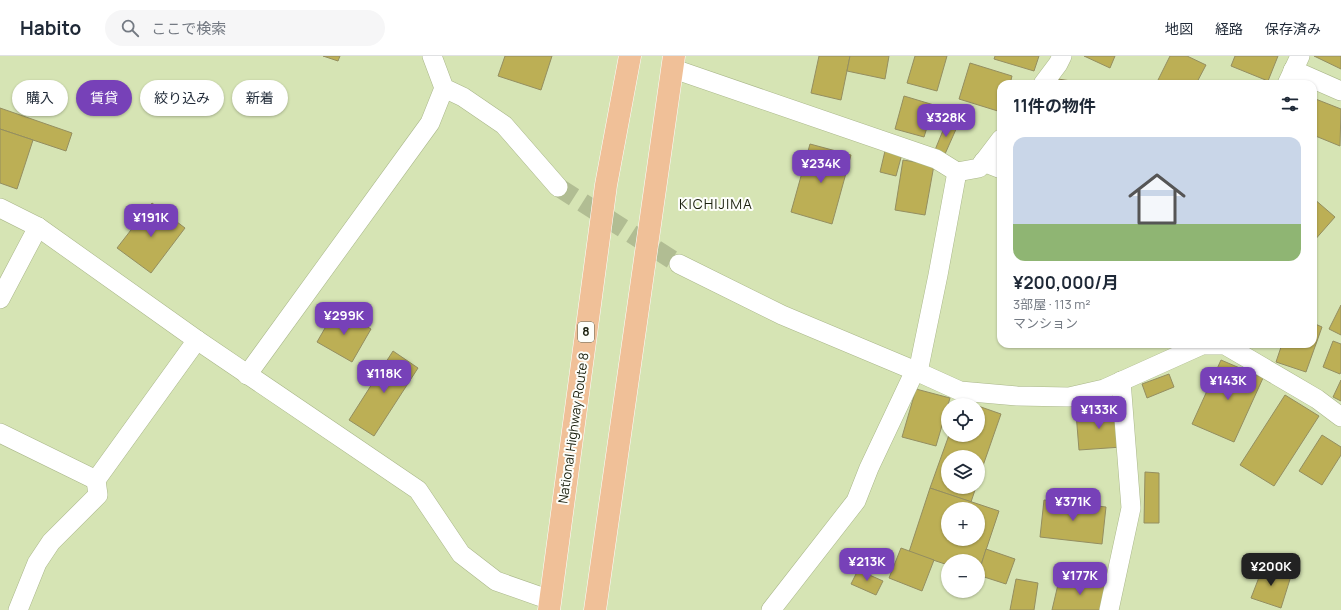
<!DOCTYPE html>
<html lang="ja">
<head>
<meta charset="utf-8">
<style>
  :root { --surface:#fff; --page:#f6f6f7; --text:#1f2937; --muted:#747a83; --line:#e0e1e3; --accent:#7741b8 }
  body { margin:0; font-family:Manrope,"Noto Sans JP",sans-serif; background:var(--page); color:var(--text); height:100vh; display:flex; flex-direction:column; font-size:15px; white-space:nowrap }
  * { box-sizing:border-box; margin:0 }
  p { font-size:13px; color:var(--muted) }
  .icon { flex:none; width:22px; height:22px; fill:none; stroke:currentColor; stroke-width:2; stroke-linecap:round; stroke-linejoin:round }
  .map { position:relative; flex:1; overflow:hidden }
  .drawer { position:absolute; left:997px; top:24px; width:320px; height:268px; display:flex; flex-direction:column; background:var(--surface); border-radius:12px; box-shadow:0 1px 3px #0004 }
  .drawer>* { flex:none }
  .top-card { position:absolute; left:12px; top:24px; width:380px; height:36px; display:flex; gap:8px }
  .controls { position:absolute; left:941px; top:342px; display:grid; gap:8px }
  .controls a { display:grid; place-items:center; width:44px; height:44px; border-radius:50%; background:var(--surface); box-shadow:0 1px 3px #0004; font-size:20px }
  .price { position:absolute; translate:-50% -34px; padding:0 9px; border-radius:8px; background:var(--accent); color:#fff; font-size:13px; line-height:26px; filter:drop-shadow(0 1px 2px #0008) }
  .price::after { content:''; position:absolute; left:50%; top:24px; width:12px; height:9px; margin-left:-6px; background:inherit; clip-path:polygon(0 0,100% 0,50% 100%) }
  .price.selected { background:#222; color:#fff }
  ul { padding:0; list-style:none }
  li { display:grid; align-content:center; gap:8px; height:212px; padding:0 16px }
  li span { display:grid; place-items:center; height:124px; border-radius:12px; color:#555 }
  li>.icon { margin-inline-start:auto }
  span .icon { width:72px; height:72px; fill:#fffc; stroke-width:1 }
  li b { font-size:17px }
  h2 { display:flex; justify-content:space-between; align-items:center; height:48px; padding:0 16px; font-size:17px }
  .pill { padding:0 14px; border-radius:18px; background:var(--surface); box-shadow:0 1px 3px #0004; font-size:14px; line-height:36px }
  .pill.selected { background:var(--accent); color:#fff }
  header { display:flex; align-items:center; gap:24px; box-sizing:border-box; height:56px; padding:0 20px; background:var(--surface); border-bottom:1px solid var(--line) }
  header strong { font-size:19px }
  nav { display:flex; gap:22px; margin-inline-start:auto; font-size:14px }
  .search { width:280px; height:36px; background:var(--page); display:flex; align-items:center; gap:10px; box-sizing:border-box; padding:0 14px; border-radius:22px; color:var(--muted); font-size:15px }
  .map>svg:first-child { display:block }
</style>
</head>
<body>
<header>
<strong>Habito</strong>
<div class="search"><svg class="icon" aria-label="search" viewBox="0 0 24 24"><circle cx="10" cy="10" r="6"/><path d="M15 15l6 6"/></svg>ここで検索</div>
<nav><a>地図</a><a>経路</a><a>保存済み</a></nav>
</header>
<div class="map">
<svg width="1341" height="554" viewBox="0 0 1341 554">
  <rect width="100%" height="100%" fill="#d6e4b4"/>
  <g fill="#bcaf55" stroke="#948e60" fill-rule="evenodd">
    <polygon points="323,0 340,0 338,5"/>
    <polygon points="505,0 552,0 541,34 498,20"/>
    <polygon points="819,0 850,0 841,44 811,37"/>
    <polygon points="850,0 889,0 885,23 847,15"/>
    <polygon points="915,0 947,0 937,35 907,27"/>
    <polygon points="995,0 1039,0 1034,15 994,3"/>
    <polygon points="1084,0 1115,0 1110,12"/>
    <polygon points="1170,0 1187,0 1206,9 1196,28 1156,28"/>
    <polygon points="1235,0 1278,0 1268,25 1231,10"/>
    <polygon points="1314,0 1341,0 1341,13"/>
    <polygon points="970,7 1012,20 1010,28 1001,28 1001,56 959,43"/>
    <polygon points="1058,23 1091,28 1057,28"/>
    <polygon points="904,40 934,49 924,81 895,73"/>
    <polygon points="1313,42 1341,53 1340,90 1313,79"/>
    <polygon points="0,52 72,77 66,95 0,73"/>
    <polygon points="946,67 957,71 945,98 935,94"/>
    <polygon points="0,73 33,84 17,133 0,127"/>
    <polygon points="810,88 851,99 832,168 791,156"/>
    <polygon points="885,95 902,98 896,120 880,116"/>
    <polygon points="903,104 934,109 925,159 895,154"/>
    <polygon points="1313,142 1335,161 1313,186"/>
    <polygon points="152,147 185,172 151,217 117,192"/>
    <polygon points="1341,249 1341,279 1329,273"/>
    <polygon points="336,253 371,273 352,306 317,286"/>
    <polygon points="1313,267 1322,271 1306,316 1276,306 1282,288 1313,288"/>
    <polygon points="1333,285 1341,288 1341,316 1340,318 1323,311"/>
    <polygon points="393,295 418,312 374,380 349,364"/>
    <polygon points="1221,304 1263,322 1234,386 1192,368"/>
    <polygon points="1169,318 1174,331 1147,342 1142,328"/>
    <polygon points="1341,324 1341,345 1333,341"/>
    <polygon points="916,333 950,342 936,390 902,381"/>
    <polygon points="1285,339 1319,360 1274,430 1240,409"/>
    <polygon points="961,344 975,349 959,349"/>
    <polygon points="978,350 1001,358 978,424 978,401 948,401 948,431 976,431 971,446 930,432 949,379 978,379"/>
    <polygon points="1119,354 1122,391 1079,394 1076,357"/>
    <polygon points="1322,379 1341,391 1341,399 1322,429 1299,415"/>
    <polygon points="1145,416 1159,417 1159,467 1144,467"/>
    <path d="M930 432 999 455 978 518V505H948V509L909 496ZM948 453H978V483H948Z"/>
    <polygon points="1044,444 1106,451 1102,488 1040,481"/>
    <polygon points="901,492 934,504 922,535 889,522"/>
    <polygon points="986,493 1015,503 1006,528 978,519"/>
    <polygon points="1263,511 1291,520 1281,552 1251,542"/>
    <polygon points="858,514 883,525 876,539 851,528"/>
    <polygon points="1060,520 1109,531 1104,554 1052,554"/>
    <polygon points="1016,523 1038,527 1034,554 1010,554"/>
  </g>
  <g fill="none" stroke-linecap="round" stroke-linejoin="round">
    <polyline stroke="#b1bd93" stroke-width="19" stroke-dasharray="19 10" stroke-linecap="butt" points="558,131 679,208"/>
    <defs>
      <g id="minor">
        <polyline points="432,0 444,32 463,41 504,69 558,131"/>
        <polyline points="671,12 936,103 957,116 979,112 1001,83"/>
        <polyline points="1293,14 1341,35"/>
        <polyline points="1043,28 1058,8 1062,0"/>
        <polyline points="1287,28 1300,0"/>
        <polyline points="983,106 1001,113"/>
        <polyline points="0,152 38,171 197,284 418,434 461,498 496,525 550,544"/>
        <polyline points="679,208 782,259 918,316 960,335 1017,340 1069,341 1104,333 1202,289 1225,289 1317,343 1341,361"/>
        <polyline points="0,243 38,171"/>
        <polyline points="247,319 430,67 444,32"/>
        <polyline points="0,377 96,424"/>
        <polyline points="18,554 37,507 51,486 98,439 96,424 197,284"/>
        <polyline points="771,554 856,445 869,412 912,321 918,316 938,219 957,116"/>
        <polyline points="1109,554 1131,452 1121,325"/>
      </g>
      <g id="trunk">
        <polyline points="549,554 606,129 630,0"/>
        <polyline points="595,554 674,0"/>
      </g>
    </defs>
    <use href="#minor" stroke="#aab78a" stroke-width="20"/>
    <use href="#trunk" stroke="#fff" stroke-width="23"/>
    <use href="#minor" stroke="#fff" stroke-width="19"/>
    <use href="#trunk" stroke="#f0c098" stroke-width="22"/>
  </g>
  <g text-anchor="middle" stroke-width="4" stroke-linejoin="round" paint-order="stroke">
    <rect fill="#fdfefa" stroke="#5f6355" stroke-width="1" x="578" y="266" width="16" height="20" rx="3"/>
    <g font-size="12" font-weight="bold" fill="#1b200e">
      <text x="586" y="280">8</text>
    </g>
    <g font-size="13" fill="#1b200e" stroke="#fdfefa">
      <text transform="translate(573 372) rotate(-82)" y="5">National Highway Route 8</text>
    </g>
    <g font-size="14" letter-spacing="1" fill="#1b200e" stroke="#fdfefa">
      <text x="716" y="153">KICHIJIMA</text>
    </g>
  </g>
</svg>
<div class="controls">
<a><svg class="icon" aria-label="locate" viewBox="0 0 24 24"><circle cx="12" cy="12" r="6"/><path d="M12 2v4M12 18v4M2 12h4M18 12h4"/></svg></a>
<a><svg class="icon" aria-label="layers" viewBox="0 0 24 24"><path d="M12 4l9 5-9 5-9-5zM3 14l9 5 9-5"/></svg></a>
<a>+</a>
<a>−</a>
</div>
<b class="price" style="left:946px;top:82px">¥328K</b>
<b class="price" style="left:821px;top:128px">¥234K</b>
<b class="price" style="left:151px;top:182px">¥191K</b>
<b class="price" style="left:344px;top:280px">¥299K</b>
<b class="price" style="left:384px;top:338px">¥118K</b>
<b class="price" style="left:1228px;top:345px">¥143K</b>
<b class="price" style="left:1099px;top:374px">¥133K</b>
<b class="price" style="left:1073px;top:466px">¥371K</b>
<b class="price" style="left:867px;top:526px">¥213K</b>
<b class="price selected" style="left:1271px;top:531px">¥200K</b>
<b class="price" style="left:1080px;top:540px">¥177K</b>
<div class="top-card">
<a class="pill">購入</a>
<a class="pill selected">賃貸</a>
<a class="pill">絞り込み</a>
<a class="pill">新着</a>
</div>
<section class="drawer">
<h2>11件の物件<svg class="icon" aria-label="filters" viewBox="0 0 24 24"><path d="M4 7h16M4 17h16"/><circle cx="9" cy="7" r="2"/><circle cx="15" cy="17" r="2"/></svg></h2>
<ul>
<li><span style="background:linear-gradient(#c9d6e8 70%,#8fb573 0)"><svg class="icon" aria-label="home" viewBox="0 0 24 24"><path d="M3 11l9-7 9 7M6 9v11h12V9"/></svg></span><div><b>¥200,000/月</b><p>3部屋 · 113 m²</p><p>マンション</p></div></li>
</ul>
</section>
</div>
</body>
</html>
